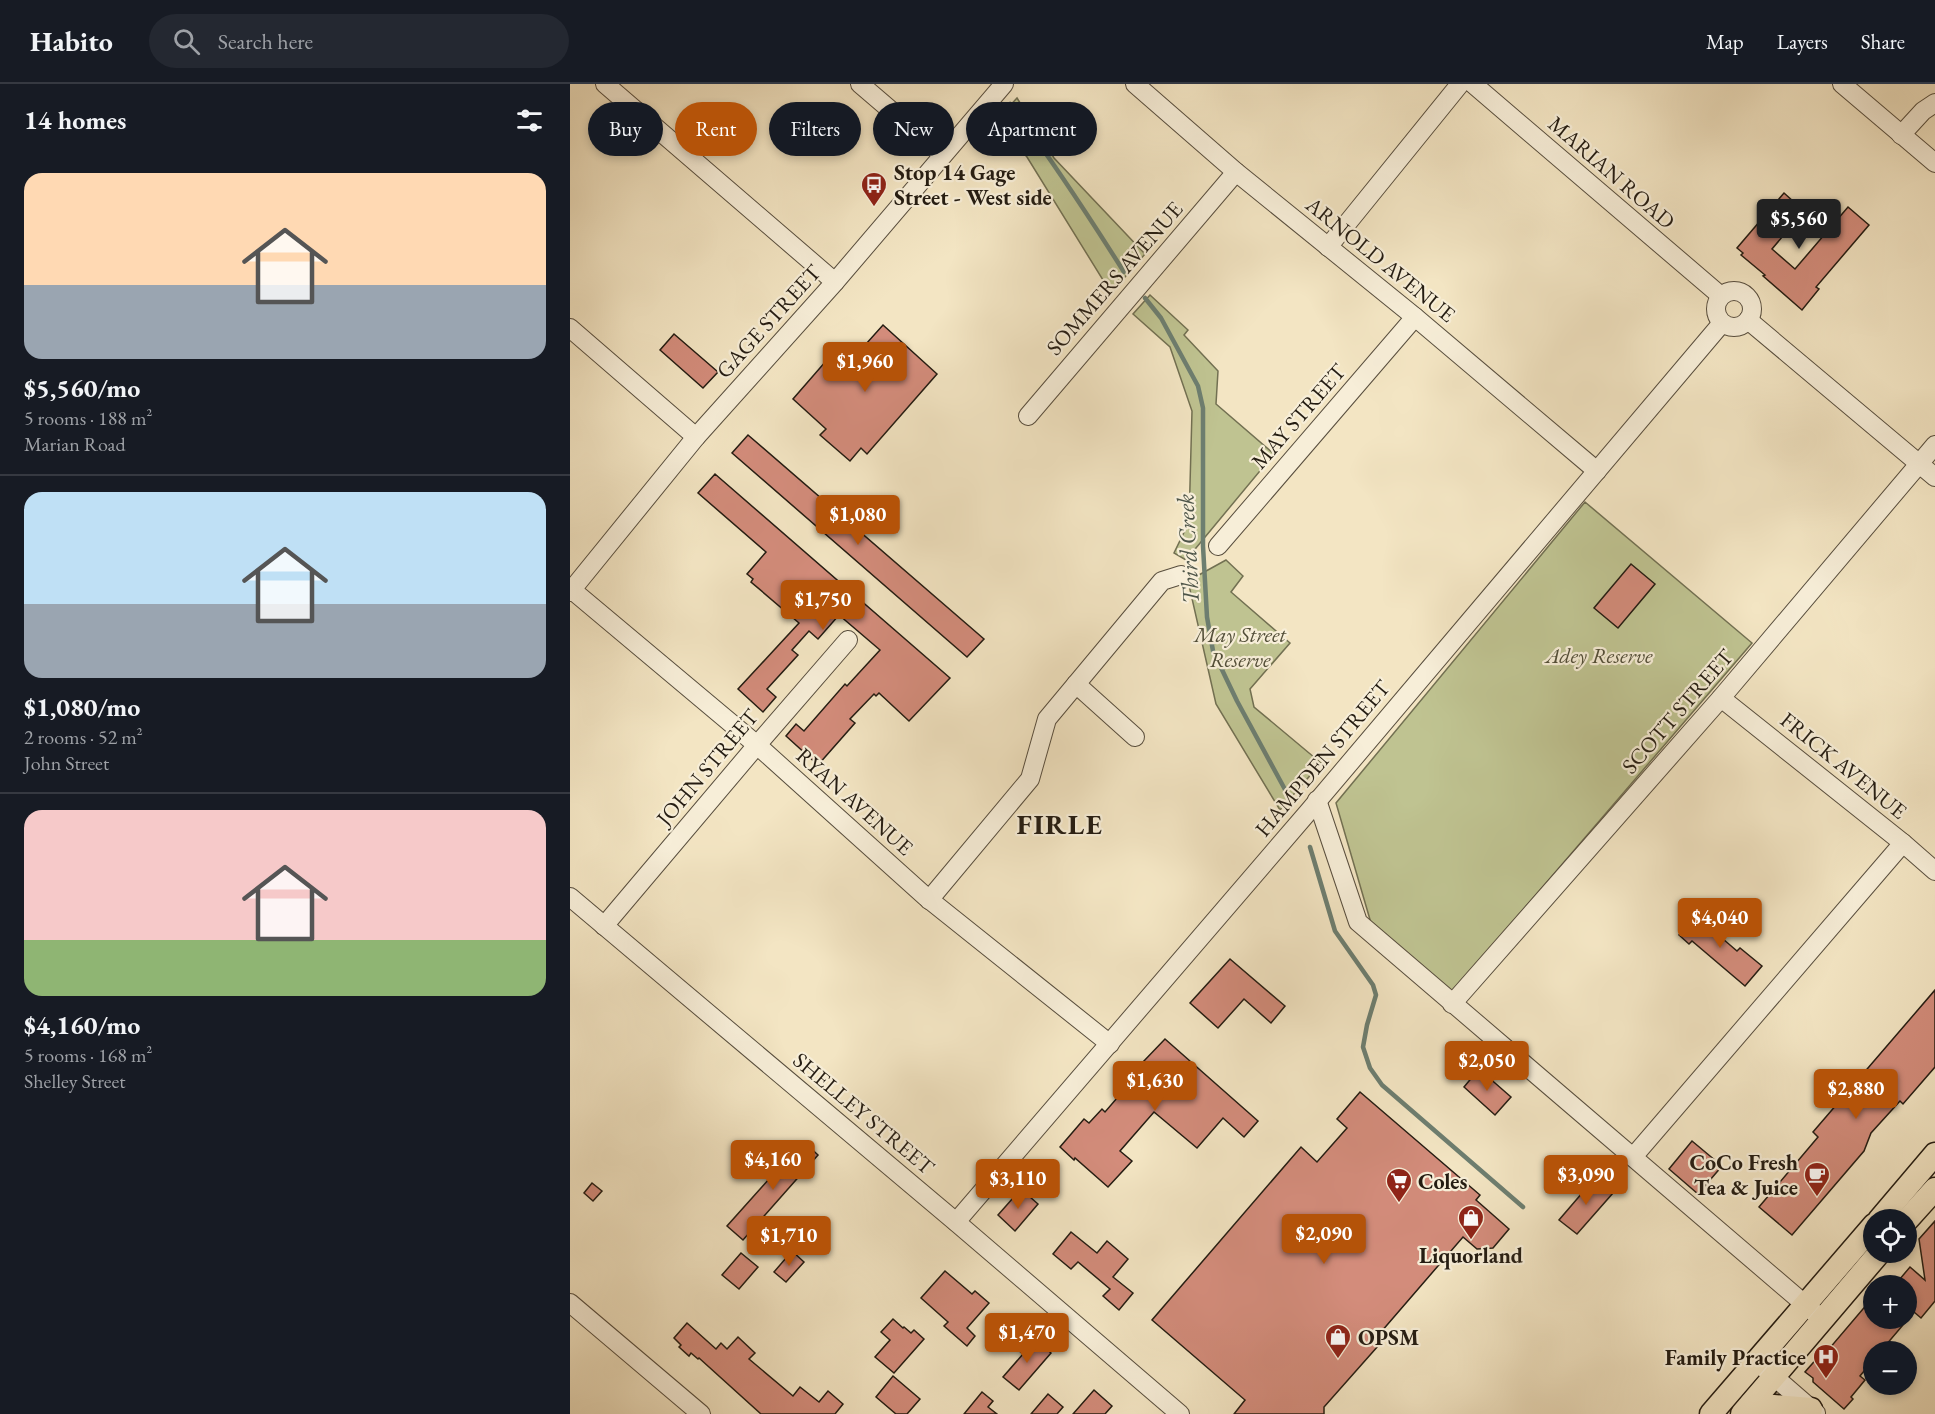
<!DOCTYPE html>
<html lang="en">
<head>
<meta charset="utf-8">
<style>
  :root { --surface:#171b24; --page:#242831; --text:#f1f3f6; --muted:#9ea1a6; --line:#363941; --accent:#b45309 }
  body { margin:0; font-family:"EB Garamond",serif; background:var(--page); color:var(--text); height:100vh; display:flex; flex-direction:column; font-size:22px; white-space:nowrap }
  * { box-sizing:border-box; margin:0 }
  p { font-size:20px; color:var(--muted) }
  .icon { flex:none; width:33px; height:33px; fill:none; stroke:currentColor; stroke-width:2; stroke-linecap:round; stroke-linejoin:round }
  .map { position:relative; flex:1; overflow:hidden }
  .panel { display:flex; flex-direction:column; background:var(--surface); width:570px }
  .panel>* { flex:none }
  .top-card { position:absolute; left:18px; top:18px; width:570px; height:54px; display:flex; gap:12px }
  .tools { position:absolute; left:1293px; top:1125px; display:grid; gap:12px }
  .tools a { display:grid; place-items:center; width:54px; height:54px; border-radius:50%; background:var(--surface); box-shadow:0 3px 9px #0003; font-size:30px }
  .price { position:absolute; translate:-50% -51px; padding:0 14px; border-radius:6px; background:var(--accent); color:#fff; font-size:20px; line-height:39px; filter:drop-shadow(0 2px 3px #0008) }
  .price::after { content:''; position:absolute; left:50%; top:36px; width:18px; height:14px; margin-left:-9px; background:inherit; clip-path:polygon(0 0,100% 0,50% 100%) }
  .price.selected { background:#222; color:#fff }
  ul { padding:0; list-style:none }
  li { display:grid; align-content:center; gap:12px; height:318px; padding:0 24px }
  li+li { border-top:2px solid var(--line) }
  li span { display:grid; place-items:center; height:186px; border-radius:18px; color:#555 }
  li>.icon { margin-inline-start:auto }
  span .icon { width:108px; height:108px; fill:#fffc; stroke-width:1 }
  li b { font-size:26px }
  h2 { display:flex; justify-content:space-between; align-items:center; height:72px; padding:0 24px; font-size:26px }
  .chip { padding:0 21px; border-radius:27px; background:var(--surface); box-shadow:0 3px 9px #0003; font-size:21px; line-height:54px }
  .chip.selected { background:var(--accent); color:#fff }
  header { display:flex; align-items:center; gap:36px; box-sizing:border-box; height:84px; padding:0 30px; background:var(--surface); border-bottom:2px solid var(--line) }
  header strong { font-size:28px }
  nav { display:flex; gap:33px; margin-inline-start:auto; font-size:21px }
  .search { width:420px; height:54px; background:var(--page); display:flex; align-items:center; gap:15px; box-sizing:border-box; padding:0 21px; border-radius:33px; color:var(--muted); font-size:22px }
  main { display:flex; flex:1; min-height:0 }
  .map>svg:first-child { display:block }
</style>
</head>
<body>
<header>
<strong>Habito</strong>
<div class="search"><svg class="icon" aria-label="search" viewBox="0 0 24 24"><circle cx="10" cy="10" r="6"/><path d="M15 15l6 6"/></svg>Search here</div>
<nav><a>Map</a><a>Layers</a><a>Share</a></nav>
</header>
<main>
<section class="panel">
<h2>14 homes<svg class="icon" aria-label="filters" viewBox="0 0 24 24"><path d="M4 7h16M4 17h16"/><circle cx="9" cy="7" r="2"/><circle cx="15" cy="17" r="2"/></svg></h2>
<ul>
<li><span style="background:linear-gradient(#ffd9b3 60%,#9aa5b1 0)"><svg class="icon" aria-label="home" viewBox="0 0 24 24"><path d="M3 11l9-7 9 7M6 9v11h12V9"/></svg></span><div><b>$5,560/mo</b><p>5 rooms · 188 m²</p><p>Marian Road</p></div></li>
<li><span style="background:linear-gradient(#bfe0f5 60%,#9aa5b1 0)"><svg class="icon" aria-label="home" viewBox="0 0 24 24"><path d="M3 11l9-7 9 7M6 9v11h12V9"/></svg></span><div><b>$1,080/mo</b><p>2 rooms · 52 m²</p><p>John Street</p></div></li>
<li><span style="background:linear-gradient(#f6c9c9 70%,#8fb573 0)"><svg class="icon" aria-label="home" viewBox="0 0 24 24"><path d="M3 11l9-7 9 7M6 9v11h12V9"/></svg></span><div><b>$4,160/mo</b><p>5 rooms · 168 m²</p><p>Shelley Street</p></div></li>
</ul>
</section>
<div class="map">
<svg width="1365" height="1330" viewBox="0 0 1365 1330">
  <rect width="100%" height="100%" fill="#f3e5c3"/>
  <filter id="stains"><feTurbulence type="fractalNoise" baseFrequency=".00333" numOctaves="4"/><feColorMatrix values="0 0 0 0 .2 0 0 0 0 .09 0 0 0 0 .02 0 0 0 .5 -.17"/></filter>
  <radialGradient id="worn" r=".72"><stop offset=".6" stop-color="#630" stop-opacity="0"/><stop offset="1" stop-color="#630" stop-opacity=".3"/></radialGradient>
  <g fill="#bfc391" stroke="#727052" stroke-width="1.5">
    <polygon points="447,14 484,74 575,170 541,209 457,73 425,38"/>
    <polygon points="580,211 618,246 614,251 648,287 646,320 704,370 616,476 604,469 619,438 622,327 600,263 563,230"/>
    <polygon points="1015,418 1182,559 880,911 801,839 766,719"/>
    <polygon points="656,476 673,492 661,508 720,559 680,605 684,623 751,679 710,726 646,620 618,497"/>
  </g>
  <g fill="none" stroke-linecap="round" stroke-linejoin="round">
    <g stroke="#6d7e70" stroke-width="4.5">
      <path d="M440 20C481 74 518 131 554 188"/>
      <polyline points="575,214 591,234 628,302 633,324 633,462 637,533 643,567 667,617 718,711"/>
      <polyline points="740,763 765,847 803,901 806,911 797,941 793,963 800,984 812,1001 953,1123"/>
    </g>
  </g>
  <g fill="#d38c7b" stroke="#241c12" stroke-width="1.5">
    <polygon points="1214,109 1234,127 1202,165 1225,185 1278,123 1299,141 1246,203 1249,205 1232,226 1193,192 1195,191 1171,171 1173,169 1167,164"/>
    <polygon points="313,241 367,290 297,370 291,364 280,377 250,351 256,345 223,315 256,277 270,289"/>
    <polygon points="104,250 148,288 133,304 90,266"/>
    <polygon points="178,351 414,555 397,573 162,369"/>
    <polygon points="145,390 380,594 339,637 309,609 306,612 304,610 280,635 285,639 248,681 216,652 226,640 234,647 275,600 277,602 310,566 269,531 248,555 239,547 222,566 228,571 197,605 206,613 193,628 168,605 229,539 181,498 183,495 177,490 196,468 128,409"/>
    <polygon points="1061,480 1085,500 1048,544 1024,524"/>
    <polygon points="1129,827 1150,844 1146,849 1167,867 1170,864 1192,882 1175,902 1122,857 1119,860 1109,851"/>
    <polygon points="660,875 715,922 701,939 674,915 648,944 620,919"/>
    <polygon points="1365,906 1365,983 1333,1020 1330,1017 1301,1049 1294,1067 1222,1151 1189,1123 1248,1053 1243,1048"/>
    <polygon points="595,955 688,1037 674,1053 653,1034 627,1064 584,1028 550,1067 562,1077 538,1103 505,1074 504,1076 490,1063 514,1035 519,1039 532,1025 535,1028 554,1006 550,1002"/>
    <polygon points="909,985 941,1013 925,1031 894,1003"/>
    <polygon points="790,1008 910,1111 906,1116 939,1145 923,1164 907,1165 893,1153 811,1248 816,1253 754,1323 754,1330 664,1330 675,1316 582,1236 731,1063 747,1078 777,1044 767,1035"/>
    <polygon points="233,1057 248,1071 173,1156 157,1142"/>
    <polygon points="1122,1057 1152,1082 1128,1110 1099,1085"/>
    <polygon points="1025,1094 1043,1109 1007,1150 989,1136"/>
    <polygon points="22,1099 32,1107 23,1117 14,1109"/>
    <polygon points="451,1105 468,1120 445,1147 428,1131"/>
    <polygon points="1365,1137 1365,1217 1351,1234 1344,1228 1310,1268 1304,1268 1304,1275 1290,1292 1295,1296 1281,1313 1283,1315 1274,1325 1243,1298 1243,1294 1235,1288 1257,1263 1259,1265 1304,1212 1304,1234 1336,1234 1336,1202 1324,1202 1340,1183 1355,1196 1349,1155"/>
    <polygon points="501,1148 527,1169 537,1157 558,1175 543,1193 563,1209 549,1226 533,1212 540,1205 508,1178 501,1185 483,1170"/>
    <polygon points="222,1167 234,1178 216,1198 204,1188"/>
    <polygon points="171,1169 188,1183 169,1205 152,1191"/>
    <polygon points="375,1187 402,1210 405,1207 419,1219 397,1244 405,1252 397,1262 374,1242 378,1238 351,1214"/>
    <polygon points="323,1235 333,1244 334,1243 341,1249 344,1246 354,1255 324,1289 305,1273 320,1256 311,1248"/>
    <polygon points="117,1239 146,1265 151,1259 157,1265 168,1253 185,1269 179,1275 223,1312 230,1303 249,1318 258,1307 273,1320 265,1330 191,1330 129,1274 128,1275 121,1269 119,1272 109,1263 111,1261 104,1254"/>
    <polygon points="458,1254 467,1262 470,1259 481,1269 449,1306 433,1293 453,1270 448,1266"/>
    <polygon points="323,1292 350,1315 337,1330 326,1330 306,1313"/>
    <polygon points="524,1306 542,1322 535,1330 503,1330"/>
    <polygon points="412,1308 423,1317 418,1323 427,1330 394,1330"/>
    <polygon points="478,1310 493,1323 487,1330 461,1330"/>
  </g>
  <g fill="none" stroke-linecap="round" stroke-linejoin="round">
    <defs>
      <g id="minor">
        <polyline points="35,0 265,198"/>
        <polyline points="290,0 373,71"/>
        <polyline points="565,0 666,88 845,233 1027,387"/>
        <polyline points="903,0 1151,212"/>
        <polyline points="1272,0 1365,79"/>
        <polyline points="1331,51 1353,27 1365,19"/>
        <polyline points="758,163 890,0"/>
        <circle cx="1164" cy="225" r="18"/>
        <polyline points="1178,236 1365,393"/>
        <polyline points="0,244 126,353"/>
        <polyline points="458,332 666,88"/>
        <polyline points="648,462 845,233"/>
        <polyline points="2,506 187,661 356,813 540,960"/>
        <polyline points="0,508 126,353 265,198 434,0"/>
        <polyline points="506,600 565,653"/>
        <polyline points="1151,614 1333,759 1365,787"/>
        <polyline points="747,716 788,838 1245,1229"/>
        <polyline points="0,813 386,1138 610,1330"/>
        <polyline points="359,816 460,695 477,635 592,497 611,491"/>
        <polyline points="34,842 187,661 278,556"/>
        <polyline points="882,920 1151,614 1365,361"/>
        <polyline points="1063,1073 1333,759"/>
        <polyline points="386,1138 739,727 1152,239"/>
        <polyline points="0,1219 131,1330"/>
        <polyline points="1186,1277 1246,1329"/>
      </g>
      <g id="major">
        <polyline points="1309,1136 1365,1070"/>
        <polyline points="1336,1137 1365,1105"/>
        <polyline points="1181,1320 1241,1325"/>
        <polyline points="1141,1330 1304,1141"/>
        <polyline points="1172,1330 1310,1168"/>
      </g>
    </defs>
    <use href="#minor" stroke="#584e3e" stroke-width="20"/>
    <use href="#major" stroke="#241c12" stroke-width="25"/>
    <use href="#minor" stroke="#f7eed8" stroke-width="18"/>
    <use href="#major" stroke="#f3e5c3" stroke-width="22"/>
  </g>
  <defs>
    <symbol id="bus-pin" viewBox="-11 -11 22 30"><path d="M0 17L-7.5 6A9.5 9.5 0 1 1 7.5 6Z" fill="#8f2418" stroke="#f7eed8"/><path d="M-5-6H5V4H4V6H2V4H-2V6H-4V4H-5ZM-3.5-4V0h7V-4ZM-3.5 1.2v1.5H-2V1.2ZM2 1.2v1.5H3.5V1.2Z" fill="#fff"/></symbol>
    <symbol id="cafe-pin" viewBox="-11 -11 22 30"><path d="M0 17L-7.5 6A9.5 9.5 0 1 1 7.5 6Z" fill="#8f2418" stroke="#f7eed8"/><path d="M-5.5-4.5H6V0H3Q3 3.5 0 3.5H-2.5Q-5.5 3.5-5.5 0ZM3-3.2v2h1.7v-2ZM-6 4.5H4V6H-6Z" fill="#fff"/></symbol>
    <symbol id="supermarket-pin" viewBox="-11 -11 22 30"><path d="M0 17L-7.5 6A9.5 9.5 0 1 1 7.5 6Z" fill="#8f2418" stroke="#f7eed8"/><path d="M-6-5.5h2.5l.6 2H6L4.5 2H-2.5L-4.4-4H-6ZM-1.5 3.2a1.3 1.3 0 1 0 .1 0ZM3 3.2a1.3 1.3 0 1 0 .1 0Z" fill="#fff"/></symbol>
    <symbol id="shop-pin" viewBox="-11 -11 22 30"><path d="M0 17L-7.5 6A9.5 9.5 0 1 1 7.5 6Z" fill="#8f2418" stroke="#f7eed8"/><path d="M-5-2.5h2.3a2.7 3.5 0 0 1 5.4 0H5L5.5 6h-11ZM-1.5-2.5h3a1.5 2.3 0 0 0-3 0Z" fill="#fff"/></symbol>
    <symbol id="hospital-pin" viewBox="-11 -11 22 30"><path d="M0 17L-7.5 6A9.5 9.5 0 1 1 7.5 6Z" fill="#8f2418" stroke="#f7eed8"/><path d="M-5-5h3v3.5h4V-5h3V5h-3V1.5h-4V5h-3Z" fill="#fff"/></symbol>
  </defs>
  <g fill-rule="evenodd">
    <use href="#bus-pin" x="289" y="86" width="30" height="40"/>
    <use href="#cafe-pin" x="1232" y="1076" width="30" height="40"/>
    <use href="#supermarket-pin" x="814" y="1082" width="30" height="40"/>
    <use href="#shop-pin" x="886" y="1119" width="30" height="40"/>
    <use href="#shop-pin" x="753" y="1238" width="30" height="40"/>
    <use href="#hospital-pin" x="1241" y="1258" width="30" height="40"/>
  </g>
  <g text-anchor="middle" stroke-width="4.5" stroke-linejoin="round" paint-order="stroke">
    <g font-size="22" font-weight="bold" fill="#241c12" stroke="#f7eed8" text-anchor="start">
      <text x="324" y="96">Stop 14 Gage<tspan x="324" dy="25">Street - West side</tspan></text>
      <text x="1228" y="1086" text-anchor="end">CoCo Fresh<tspan x="1228" dy="25">Tea &amp; Juice</tspan></text>
      <text x="848" y="1105">Coles</text>
      <text x="901" y="1179" text-anchor="middle">Liquorland</text>
      <text x="788" y="1261">OPSM</text>
      <text x="1236" y="1281" text-anchor="end">Family Practice</text>
    </g>
    <g font-size="22" fill="#241c12" stroke="#f7eed8">
      <text transform="translate(1042 88) rotate(41)" y="8">MARIAN ROAD</text>
      <text transform="translate(811 175) rotate(39)" y="8">ARNOLD AVENUE</text>
      <text transform="translate(544 194) rotate(-49)" y="8">SOMMERS AVENUE</text>
      <text transform="translate(198 237) rotate(-48)" y="8">GAGE STREET</text>
      <text transform="translate(728 332) rotate(-49)" y="8">MAY STREET</text>
      <text transform="translate(1107 627) rotate(-49)" y="8">SCOTT STREET</text>
      <text transform="translate(752 674) rotate(-50)" y="8">HAMPDEN STREET</text>
      <text transform="translate(1274 681) rotate(39)" y="8">FRICK AVENUE</text>
      <text transform="translate(137 683) rotate(-50)" y="8">JOHN STREET</text>
      <text transform="translate(285 717) rotate(42)" y="8">RYAN AVENUE</text>
      <text transform="translate(294 1029) rotate(40)" y="8">SHELLEY STREET</text>
    </g>
    <g font-size="22" font-style="italic" fill="#524e38" stroke="#f7eed8">
      <text x="670" y="558">May Street<tspan x="670" dy="25">Reserve</tspan></text>
      <text x="1029" y="579">Adey Reserve</text>
    </g>
    <g font-size="24" font-style="italic" fill="#4e5549" stroke="#f7eed8">
      <text transform="translate(618 465) rotate(-93)" y="8">Third Creek</text>
    </g>
    <g font-size="28" font-weight="bold" letter-spacing="1.5" fill="#241c12" stroke="#f7eed8">
      <text x="490" y="750">FIRLE</text>
    </g>
  </g>
  <rect width="100%" height="100%" filter="url(#stains)"/>
  <rect width="100%" height="100%" fill="url(#worn)"/>
</svg>
<div class="tools">
<a><svg class="icon" aria-label="locate" viewBox="0 0 24 24"><circle cx="12" cy="12" r="6"/><path d="M12 2v4M12 18v4M2 12h4M18 12h4"/></svg></a>
<a>+</a>
<a>−</a>
</div>
<b class="price selected" style="left:1229px;top:166px">$5,560</b>
<b class="price" style="left:295px;top:309px">$1,960</b>
<b class="price" style="left:288px;top:462px">$1,080</b>
<b class="price" style="left:253px;top:547px">$1,750</b>
<b class="price" style="left:1150px;top:865px">$4,040</b>
<b class="price" style="left:917px;top:1008px">$2,050</b>
<b class="price" style="left:585px;top:1028px">$1,630</b>
<b class="price" style="left:1286px;top:1036px">$2,880</b>
<b class="price" style="left:203px;top:1107px">$4,160</b>
<b class="price" style="left:1016px;top:1122px">$3,090</b>
<b class="price" style="left:448px;top:1126px">$3,110</b>
<b class="price" style="left:754px;top:1181px">$2,090</b>
<b class="price" style="left:219px;top:1183px">$1,710</b>
<b class="price" style="left:457px;top:1280px">$1,470</b>
<div class="top-card">
<a class="chip">Buy</a>
<a class="chip selected">Rent</a>
<a class="chip">Filters</a>
<a class="chip">New</a>
<a class="chip">Apartment</a>
</div>
</div>
</main>
</body>
</html>
